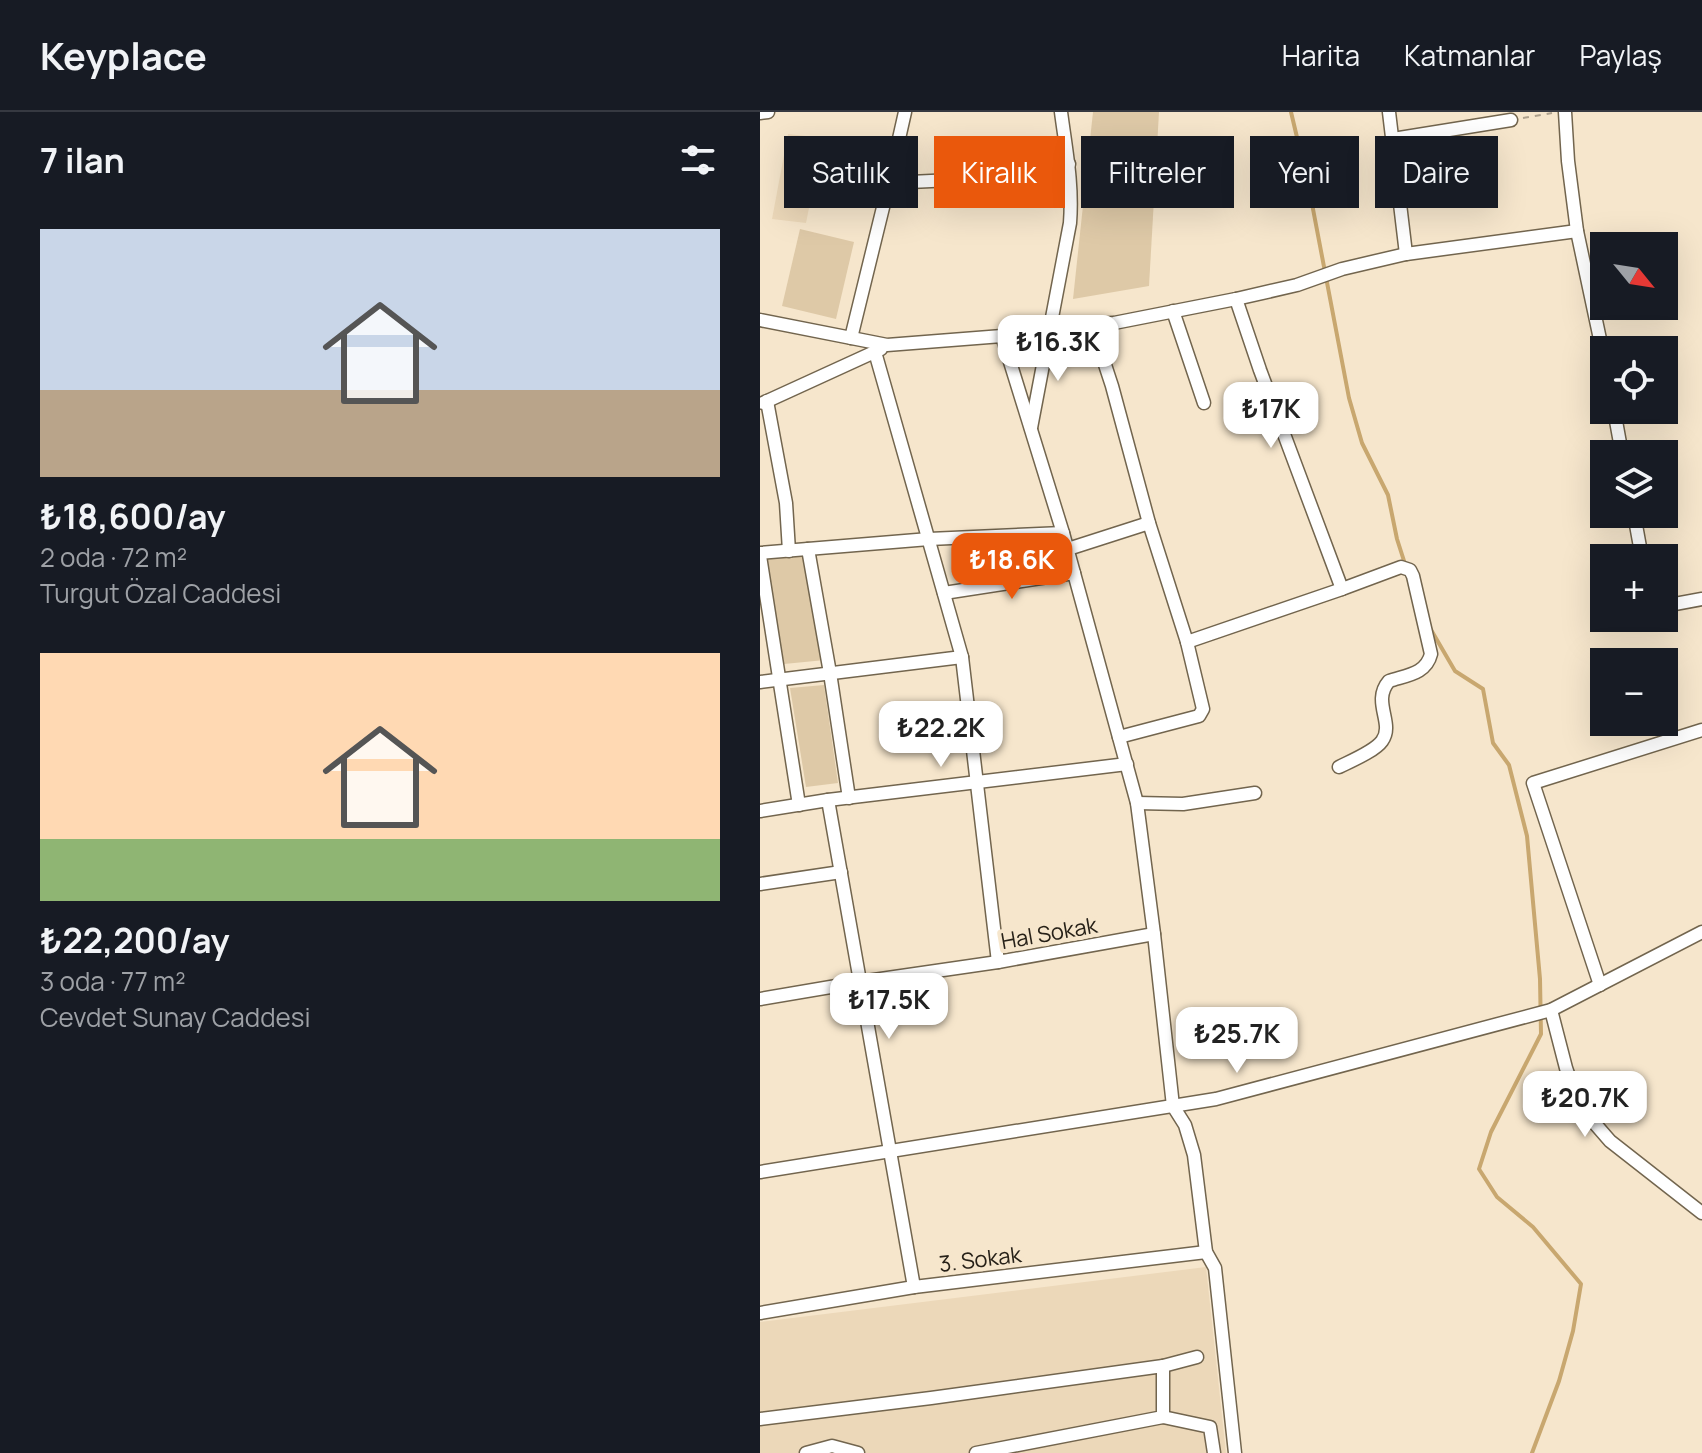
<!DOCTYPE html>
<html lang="tr">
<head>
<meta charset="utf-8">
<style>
  :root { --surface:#171b24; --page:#20242c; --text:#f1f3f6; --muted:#9ea1a6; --line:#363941; --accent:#ea580c }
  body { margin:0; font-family:Manrope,sans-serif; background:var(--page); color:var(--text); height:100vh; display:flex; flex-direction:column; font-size:30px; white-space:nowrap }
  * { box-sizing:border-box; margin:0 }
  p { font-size:26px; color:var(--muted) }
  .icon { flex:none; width:44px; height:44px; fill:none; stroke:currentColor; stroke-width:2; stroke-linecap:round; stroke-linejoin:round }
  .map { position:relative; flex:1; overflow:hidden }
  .details { display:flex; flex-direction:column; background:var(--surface); width:760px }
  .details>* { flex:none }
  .top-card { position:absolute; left:24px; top:24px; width:760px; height:72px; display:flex; gap:16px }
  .needle { width:52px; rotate:120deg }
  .tools { position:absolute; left:830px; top:120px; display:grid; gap:16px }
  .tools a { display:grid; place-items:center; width:88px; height:88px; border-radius:0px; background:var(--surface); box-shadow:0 8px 32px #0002; font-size:40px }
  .price { position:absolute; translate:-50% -68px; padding:0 18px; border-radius:16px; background:#fff; color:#222; font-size:26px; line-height:52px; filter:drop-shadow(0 2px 4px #0008) }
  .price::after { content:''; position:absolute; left:50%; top:48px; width:24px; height:18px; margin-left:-12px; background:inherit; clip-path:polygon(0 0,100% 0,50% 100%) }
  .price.selected { background:var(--accent); color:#fff }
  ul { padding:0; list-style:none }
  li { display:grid; align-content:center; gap:16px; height:424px; padding:0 40px }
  li span { display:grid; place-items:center; height:248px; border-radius:0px; color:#555 }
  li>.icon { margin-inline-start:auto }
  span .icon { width:144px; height:144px; fill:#fffc; stroke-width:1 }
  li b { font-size:34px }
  h2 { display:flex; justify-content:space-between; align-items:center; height:96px; padding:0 40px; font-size:34px }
  .chip { padding:0 28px; border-radius:0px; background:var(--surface); box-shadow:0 8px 32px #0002; font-size:28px; line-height:72px }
  .chip.selected { background:var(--accent); color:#fff }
  header { display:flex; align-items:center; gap:48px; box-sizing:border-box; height:112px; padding:0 40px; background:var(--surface); border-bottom:2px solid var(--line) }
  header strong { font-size:38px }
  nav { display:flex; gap:44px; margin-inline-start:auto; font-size:28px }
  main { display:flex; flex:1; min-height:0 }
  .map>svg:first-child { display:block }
</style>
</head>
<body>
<header>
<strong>Keyplace</strong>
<nav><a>Harita</a><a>Katmanlar</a><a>Paylaş</a></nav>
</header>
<main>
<section class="details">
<h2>7 ilan<svg class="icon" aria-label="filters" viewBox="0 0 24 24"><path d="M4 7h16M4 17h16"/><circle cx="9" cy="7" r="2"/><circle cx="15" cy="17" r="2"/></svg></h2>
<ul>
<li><span style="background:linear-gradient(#c9d6e8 65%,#b9a48a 0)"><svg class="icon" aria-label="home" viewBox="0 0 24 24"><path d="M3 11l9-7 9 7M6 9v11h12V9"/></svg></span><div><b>₺18,600/ay</b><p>2 oda · 72 m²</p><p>Turgut Özal Caddesi</p></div></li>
<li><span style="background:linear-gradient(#ffd9b3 75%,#8fb573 0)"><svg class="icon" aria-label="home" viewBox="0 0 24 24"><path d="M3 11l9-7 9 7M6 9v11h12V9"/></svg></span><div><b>₺22,200/ay</b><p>3 oda · 77 m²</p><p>Cevdet Sunay Caddesi</p></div></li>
</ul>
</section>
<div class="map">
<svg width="942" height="1341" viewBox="0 0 942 1341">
  <rect width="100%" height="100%" fill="#f6e6cc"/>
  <g fill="#ecd8b9">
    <polygon points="28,22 63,26 46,111 12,107"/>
    <polygon points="446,1155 466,1341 0,1341 0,1210"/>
  </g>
  <g fill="#dec9a7">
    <polygon points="333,0 399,0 389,174 313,187"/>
    <polygon points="40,117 94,130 76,207 22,194"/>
    <polygon points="45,442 65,548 24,552 7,447"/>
    <polygon points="64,573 78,671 46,675 30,576"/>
  </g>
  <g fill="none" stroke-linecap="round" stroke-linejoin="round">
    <g stroke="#c8a76f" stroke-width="4">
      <polyline points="531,0 549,76 589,286 602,331 628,383 637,427 645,452"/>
      <polyline points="670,516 695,559 723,577 733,631 749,653 767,724 780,867 781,922 731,1020 719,1057 737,1085 773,1115 821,1172 813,1219 799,1269 772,1341"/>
    </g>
    <defs>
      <g id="minor">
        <polyline points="629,0 646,142"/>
        <polyline points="805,0 808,49 817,119 844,246"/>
        <polyline points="0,1 8,0"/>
        <polyline points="633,27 751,8"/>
        <polyline points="129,71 234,66 309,52"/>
        <polyline points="476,187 500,258 582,477"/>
        <polyline points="413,199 444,291"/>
        <polyline points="0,208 127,233 242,224 289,214 354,211 476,187 537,173 582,157 646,142 817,119"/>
        <polyline points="332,213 352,274 389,411 427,530 443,597 439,604 359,625"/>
        <polyline points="242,224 303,421 377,691 394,822 413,994 425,1013 434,1043 446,1140 455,1156 475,1341"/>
        <polyline points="91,226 129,71 145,0"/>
        <polyline points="115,240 202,545 238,850"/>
        <polyline points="7,289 26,391 29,439"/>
        <polyline points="3,291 121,237"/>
        <polyline points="854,298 862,342"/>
        <path d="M271 316 310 111C313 72 306 38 301 0"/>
        <polyline points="874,402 882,446"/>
        <polyline points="48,437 70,561 89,686"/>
        <polyline points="308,437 389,411"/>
        <polyline points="0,441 169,427 303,421"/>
        <polyline points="0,444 39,693"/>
        <polyline points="184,481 314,461"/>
        <polyline points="904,494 942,487"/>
        <path d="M427 530 582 477 641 455 650 458 653 464 671 542C666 562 647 563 629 569 611 590 635 611 622 629 615 639 591 649 579 655"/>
        <polyline points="0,570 202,545"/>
        <polyline points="68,688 154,1175"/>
        <polyline points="377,691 423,692 495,681"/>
        <polyline points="0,699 68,688 367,652"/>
        <polyline points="0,772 81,760"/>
        <polyline points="840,873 773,671 942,618"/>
        <polyline points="0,887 100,870 238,850 394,822"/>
        <polyline points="791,898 806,956 816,985 830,1006 850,1029 942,1101"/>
        <polyline points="0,1060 456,987 791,898 942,820"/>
        <polyline points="0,1201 154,1175 446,1140"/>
        <polyline points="403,1254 437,1245"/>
        <polyline points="403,1305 450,1315 454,1341"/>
        <polyline points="0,1307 171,1286 403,1254 403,1305 216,1341"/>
        <polyline points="46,1341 72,1334 98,1341"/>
      </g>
    </defs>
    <use href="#minor" stroke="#72654e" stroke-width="15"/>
    <polyline stroke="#ada08c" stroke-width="2" stroke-dasharray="6 6" stroke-linecap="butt" points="763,6 792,1"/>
    <use href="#minor" stroke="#fff" stroke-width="12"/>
  </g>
  <g text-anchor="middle" stroke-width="8" stroke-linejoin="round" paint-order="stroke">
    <g font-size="22" fill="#272118" stroke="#f6e6cc">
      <text transform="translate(289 821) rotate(-10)" y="8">Hal Sokak</text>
      <text transform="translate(220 1147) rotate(-7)" y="8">3. Sokak</text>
    </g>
  </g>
</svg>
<div class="tools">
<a><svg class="needle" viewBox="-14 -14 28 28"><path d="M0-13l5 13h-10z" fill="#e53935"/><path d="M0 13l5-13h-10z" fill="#9ea1a6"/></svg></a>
<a><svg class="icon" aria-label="locate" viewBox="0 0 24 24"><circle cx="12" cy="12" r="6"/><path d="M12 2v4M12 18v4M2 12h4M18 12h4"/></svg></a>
<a><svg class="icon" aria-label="layers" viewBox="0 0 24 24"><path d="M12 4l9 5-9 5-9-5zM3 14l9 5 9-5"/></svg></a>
<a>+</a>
<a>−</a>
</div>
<b class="price" style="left:298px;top:271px">₺16.3K</b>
<b class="price" style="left:511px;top:338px">₺17K</b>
<b class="price selected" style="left:252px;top:489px">₺18.6K</b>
<b class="price" style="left:181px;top:657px">₺22.2K</b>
<b class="price" style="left:129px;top:929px">₺17.5K</b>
<b class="price" style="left:477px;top:963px">₺25.7K</b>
<b class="price" style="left:825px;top:1027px">₺20.7K</b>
<div class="top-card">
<a class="chip">Satılık</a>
<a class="chip selected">Kiralık</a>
<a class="chip">Filtreler</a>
<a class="chip">Yeni</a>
<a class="chip">Daire</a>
</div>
</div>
</main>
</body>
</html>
